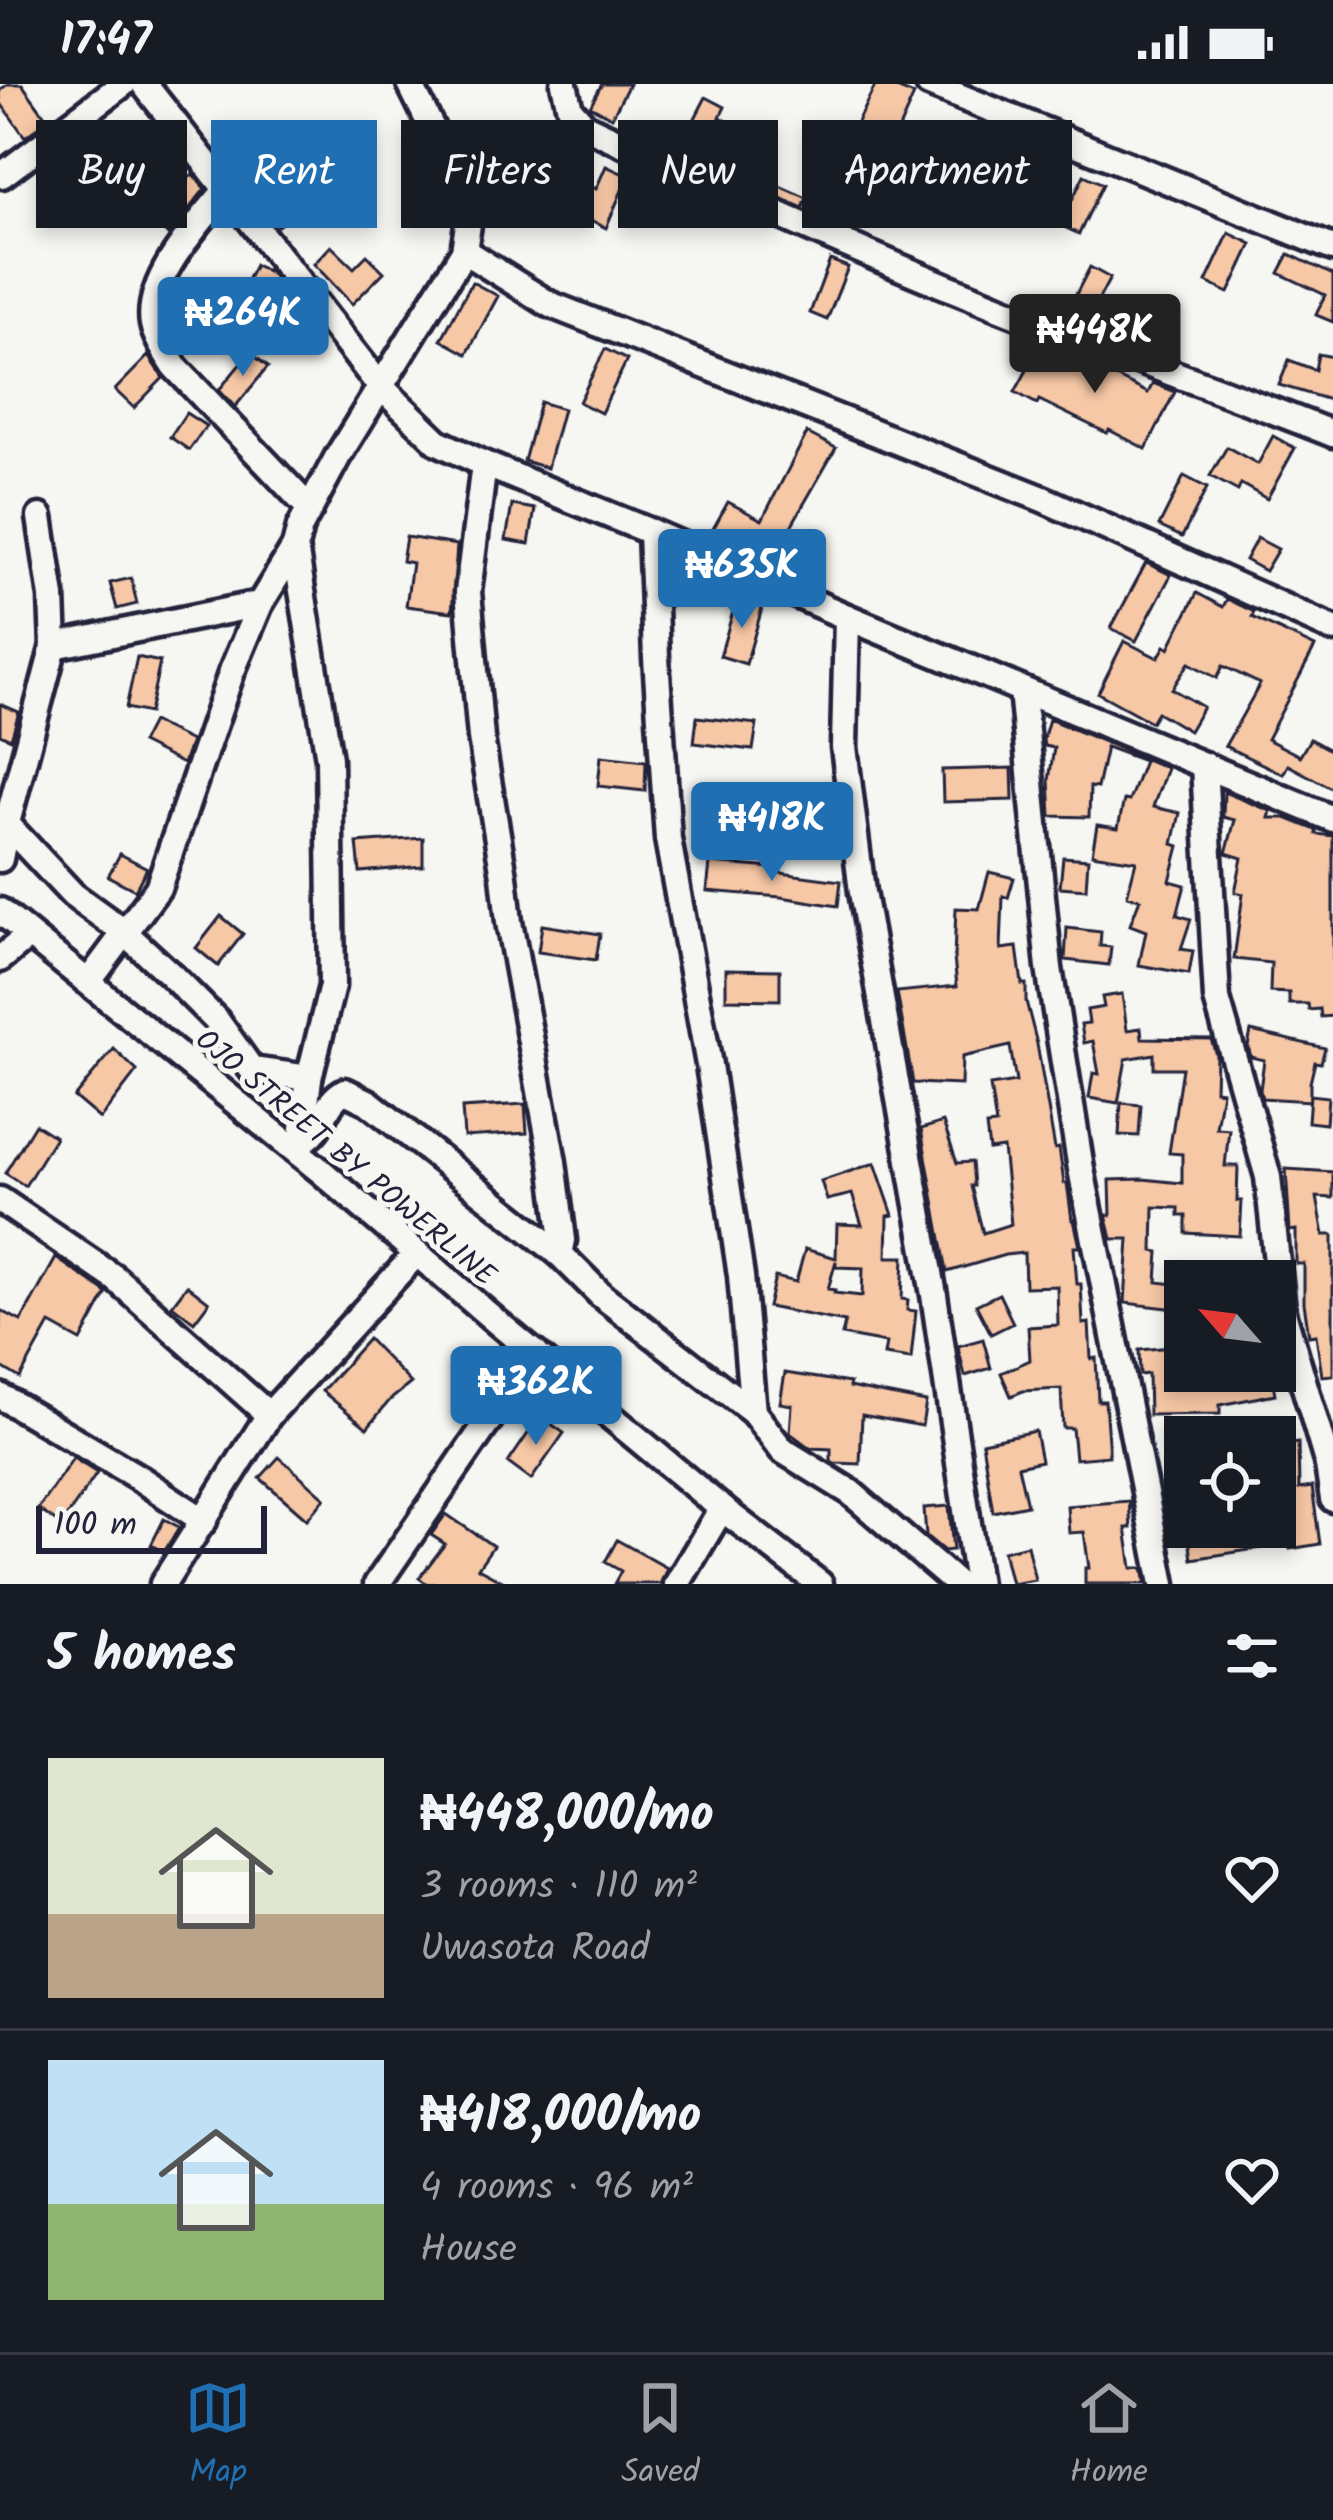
<!DOCTYPE html>
<html lang="en">
<head>
<meta charset="utf-8">
<style>
  :root { --surface:#171b24; --page:#20242c; --text:#f1f3f6; --muted:#9ea1a6; --line:#363941; --accent:#1f6fb2 }
  body { margin:0; font-family:Kalam,sans-serif; background:var(--page); color:var(--text); height:100vh; display:flex; flex-direction:column; font-size:45px; white-space:nowrap }
  * { box-sizing:border-box; margin:0 }
  p { font-size:39px; color:var(--muted) }
  .icon { flex:none; width:66px; height:66px; fill:none; stroke:currentColor; stroke-width:2; stroke-linecap:round; stroke-linejoin:round }
  .map { position:relative; height:1500px; overflow:hidden }
  .drawer { display:flex; flex-direction:column; background:var(--surface); flex:1 }
  .drawer>* { flex:none }
  .top-card { position:absolute; left:36px; top:36px; width:1263px; height:108px; display:flex; gap:24px }
  .needle { width:78px; rotate:298deg }
  .controls { position:absolute; left:1164px; top:1176px; display:grid; gap:24px }
  .controls a { display:grid; place-items:center; width:132px; height:132px; border-radius:0px; background:var(--surface); box-shadow:0 6px 18px #0003; font-size:60px }
  .scale { position:absolute; left:36px; bottom:30px; width:231px; box-sizing:border-box; padding-left:12px; border:6px solid #22223b; border-top:0; font-size:33px; line-height:42px; white-space:nowrap; color:#22223b; -webkit-text-stroke:9px #f6f6f2; paint-order:stroke }
  .price { position:absolute; translate:-50% -102px; padding:0 27px; border-radius:12px; background:var(--accent); color:#fff; font-size:39px; line-height:78px; filter:drop-shadow(0 3px 6px #0008) }
  .price::after { content:''; position:absolute; left:50%; top:72px; width:36px; height:27px; margin-left:-18px; background:inherit; clip-path:polygon(0 0,100% 0,50% 100%) }
  .price.active { background:#222; color:#fff }
  ul { padding:0; list-style:none }
  li { display:flex; align-items:center; gap:36px; height:300px; padding:0 48px }
  li+li { border-top:3px solid var(--line) }
  li span { display:grid; place-items:center; flex:none; width:336px; height:240px; border-radius:0px; color:#555 }
  li>.icon { margin-inline-start:auto }
  span .icon { width:144px; height:144px; fill:#fffc; stroke-width:1 }
  li b { font-size:51px }
  h2 { display:flex; justify-content:space-between; align-items:center; height:144px; padding:0 48px; font-size:51px }
  .pill { padding:0 42px; border-radius:0px; background:var(--surface); box-shadow:0 6px 18px #0003; font-size:42px; line-height:108px }
  .pill.active { background:var(--accent); color:#fff }
  .status { display:flex; justify-content:space-between; align-items:center; height:84px; padding:0 60px; background:var(--surface); direction:ltr }
  .status svg { height:33px; fill:currentColor }
  .menu { display:flex; justify-content:space-around; align-items:center; height:168px; border-top:3px solid var(--line); background:var(--surface); font-size:33px; color:var(--muted) }
  .menu a { display:grid; justify-items:center; gap:6px }
  .menu .active { color:var(--accent) }
  .map>svg:first-child { display:block }
</style>
</head>
<body>
<div class="status"><b>17:47</b><svg viewBox="0 0 49 12"><path d="M0 12V9h3v3zM5 12V6h3v6zM10 12V3h3v9zM15 12V0h3v12zM26 1h20v11H26zM47 4h2v5h-2z"/></svg></div>
<div class="map">
<svg width="1333" height="1500" viewBox="0 0 1333 1500">
  <rect width="100%" height="100%" fill="#f6f6f2"/>
  <filter id="ink" filterUnits="userSpaceOnUse"><feTurbulence type="fractalNoise" baseFrequency=".00833" numOctaves="2"/><feDisplacementMap in="SourceGraphic" scale="24" xChannelSelector="R" yChannelSelector="G"/><feConvolveMatrix kernelMatrix="1 2 1 2 8 2 1 2 1" color-interpolation-filters="sRGB"/></filter>
  <g filter="url(#ink)">
    <g fill="#f7c8a6" stroke="#22223b" stroke-width="3" fill-rule="evenodd">
      <polygon points="8,0 22,0 48,36 25,53 0,18 0,6"/>
      <polygon points="602,0 629,0 612,33 590,22"/>
      <polygon points="876,0 887,0 914,11 889,67 850,52"/>
      <polygon points="706,13 725,23 720,33 754,51 734,88 680,63"/>
      <polygon points="141,47 165,75 139,97 115,70"/>
      <polygon points="280,58 319,110 278,142 239,90"/>
      <polygon points="545,78 596,105 606,82 628,92 606,144 531,105"/>
      <polygon points="193,90 205,105 168,151 149,131"/>
      <polygon points="1084,91 1103,100 1079,150 1060,141"/>
      <polygon points="759,93 807,114 803,124 755,102"/>
      <polygon points="1229,149 1252,160 1229,209 1206,198"/>
      <polygon points="331,162 354,184 367,171 384,188 352,220 314,180"/>
      <polygon points="1289,170 1333,191 1333,238 1316,231 1325,211 1279,189"/>
      <polygon points="830,176 848,183 827,236 810,229"/>
      <polygon points="255,181 271,189 276,196 252,245 228,233"/>
      <polygon points="1090,183 1110,194 1094,224 1074,214"/>
      <polygon points="472,198 498,212 467,270 441,256"/>
      <polygon points="1042,259 1076,278 1079,272 1103,282 1102,286 1148,309 1153,299 1175,308 1146,365 1109,346 1107,349 1039,316 1037,320 1015,308"/>
      <polygon points="605,265 627,276 601,329 579,318"/>
      <polygon points="250,268 268,283 235,323 219,306"/>
      <polygon points="1318,270 1333,273 1333,317 1279,301 1289,276 1315,286"/>
      <polygon points="148,272 163,294 134,324 115,306"/>
      <polygon points="540,318 563,325 547,384 524,377"/>
      <polygon points="186,329 206,342 189,366 170,353"/>
      <polygon points="807,349 836,364 774,472 741,454 738,459 713,445 728,418 762,436"/>
      <polygon points="1273,352 1295,364 1267,415 1241,400 1238,407 1210,392 1227,363 1258,380"/>
      <polygon points="1184,392 1207,404 1182,453 1159,442"/>
      <polygon points="512,421 535,425 529,460 506,456"/>
      <polygon points="406,453 457,461 452,528 406,522 412,479 402,477"/>
      <polygon points="1257,454 1278,465 1265,487 1245,476"/>
      <polygon points="1146,479 1171,491 1136,557 1111,544"/>
      <polygon points="131,494 137,520 117,525 110,499"/>
      <polygon points="1197,509 1223,523 1227,515 1254,528 1252,533 1315,563 1267,655 1300,672 1310,655 1333,668 1333,705 1288,681 1283,690 1225,662 1260,600 1223,582 1217,594 1189,579 1172,605 1203,623 1189,647 1157,628 1151,638 1098,609 1124,557 1158,574 1165,562 1169,564"/>
      <polygon points="737,514 763,521 746,580 720,572"/>
      <polygon points="137,573 160,578 149,629 126,624"/>
      <polygon points="0,620 19,628 11,655 0,650"/>
      <polygon points="697,633 757,640 753,666 694,659"/>
      <polygon points="1049,635 1167,684 1153,723 1180,729 1173,760 1179,762 1170,797 1185,801 1177,831 1191,835 1181,865 1193,867 1189,890 1139,881 1146,847 1130,841 1140,815 1127,812 1136,777 1092,770 1097,741 1118,744 1124,716 1129,717 1144,677 1106,663 1097,704 1090,703 1089,733 1051,732 1049,696 1054,664 1044,662 1043,656"/>
      <polygon points="152,638 191,657 183,680 141,659"/>
      <polygon points="601,672 646,677 645,707 598,702"/>
      <polygon points="1012,684 1013,716 943,718 942,686"/>
      <polygon points="1224,708 1271,727 1269,734 1286,734 1316,746 1316,750 1333,752 1333,932 1321,933 1320,925 1309,926 1308,920 1289,920 1289,909 1270,908 1271,879 1234,875 1243,810 1235,808 1242,774 1226,769 1235,736 1223,733"/>
      <polygon points="423,754 423,782 360,788 357,759"/>
      <polygon points="120,770 147,784 135,806 108,792"/>
      <polygon points="1063,773 1088,775 1086,805 1060,803"/>
      <polygon points="710,779 773,784 773,788 841,797 838,822 781,813 707,807"/>
      <polygon points="989,788 1014,794 1008,814 1003,812 1001,865 1017,863 1022,900 1026,900 1026,917 1037,960 1055,1065 1059,1064 1064,1099 1067,1099 1072,1136 1074,1136 1080,1163 1074,1163 1077,1200 1081,1200 1083,1240 1089,1239 1091,1275 1096,1274 1098,1317 1105,1317 1109,1372 1075,1375 1072,1344 1063,1344 1061,1305 1023,1307 1011,1312 1001,1289 1030,1276 1028,1243 1058,1241 1057,1202 1025,1203 1024,1169 1005,1171 947,1188 921,1045 943,1038 957,1079 972,1078 974,1102 971,1102 983,1149 1011,1140 1003,1064 989,1066 986,1042 996,1041 990,1002 1016,998 1010,962 962,973 961,1001 913,999 897,908 957,902 954,874 956,824 979,825"/>
      <polygon points="221,832 243,850 218,882 196,864"/>
      <polygon points="542,841 600,850 596,876 538,868"/>
      <polygon points="1067,844 1101,848 1100,862 1111,863 1109,881 1065,876"/>
      <polygon points="726,885 780,886 780,916 726,915"/>
      <polygon points="1122,910 1127,946 1141,944 1142,954 1211,955 1216,971 1215,1006 1222,1007 1216,1044 1229,1045 1225,1082 1238,1082 1237,1117 1242,1117 1240,1152 1186,1149 1186,1132 1179,1132 1179,1124 1154,1123 1153,1167 1159,1168 1157,1198 1185,1201 1185,1226 1125,1219 1129,1155 1112,1155 1107,1133 1107,1131 1111,1131 1110,1096 1143,1095 1182,1099 1182,1070 1169,1069 1182,984 1154,984 1154,970 1126,975 1118,1019 1089,1014 1093,989 1099,990 1093,957 1084,959 1081,940 1089,939 1087,926 1104,923 1102,913"/>
      <polygon points="1251,947 1325,964 1321,979 1315,978 1310,999 1310,1017 1262,1014 1260,1006 1264,976 1251,973 1248,962"/>
      <polygon points="114,965 137,987 100,1035 74,1013"/>
      <polygon points="1310,1011 1328,1013 1326,1040 1308,1038"/>
      <polygon points="1121,1019 1141,1021 1139,1052 1119,1051"/>
      <polygon points="525,1020 527,1049 464,1053 462,1024"/>
      <polygon points="35,1040 55,1053 25,1102 5,1089"/>
      <path d="M875 1079 893 1131 888 1132 887 1173H904L902 1215 908 1216 907 1226 916 1227 911 1275 884 1271 886 1259 842 1251 845 1238 768 1223 775 1193 796 1198 805 1165 836 1174 837 1140 862 1141 852 1110 827 1116 821 1097ZM836 1177V1183L863 1184 862 1212 834 1209 835 1206 828 1205Z"/>
      <polygon points="1286,1085 1333,1088 1333,1114 1317,1113 1324,1151 1333,1151 1333,1291 1322,1292 1316,1251 1309,1252 1304,1219 1304,1180 1296,1180 1296,1146 1290,1147"/>
      <polygon points="56,1174 107,1209 81,1257 50,1240 20,1294 0,1282 0,1226 21,1237"/>
      <polygon points="1261,1184 1262,1197 1211,1197 1211,1187"/>
      <polygon points="187,1201 209,1218 194,1238 172,1221"/>
      <polygon points="999,1210 1013,1239 991,1250 976,1221"/>
      <polygon points="368,1255 411,1299 390,1316 367,1344 322,1307"/>
      <polygon points="983,1255 991,1284 965,1292 958,1262"/>
      <polygon points="1172,1263 1174,1302 1235,1301 1234,1296 1271,1289 1275,1310 1220,1321 1220,1330 1149,1331 1148,1290 1140,1291 1139,1266"/>
      <polygon points="785,1289 850,1299 849,1303 926,1318 922,1342 862,1331 860,1380 835,1379 831,1377 831,1365 810,1364 790,1349 792,1321 780,1319"/>
      <polygon points="540,1332 564,1349 531,1396 508,1379"/>
      <polygon points="1035,1347 1041,1377 1018,1382 1027,1421 993,1428 982,1358"/>
      <polygon points="1298,1359 1299,1405 1312,1403 1320,1460 1290,1465 1280,1393 1275,1393 1275,1360"/>
      <polygon points="279,1373 325,1414 307,1435 260,1394"/>
      <polygon points="73,1374 97,1389 61,1441 38,1425"/>
      <polygon points="1185,1376 1185,1438 1171,1440 1165,1377"/>
      <polygon points="1129,1417 1131,1444 1126,1444 1132,1484 1143,1484 1146,1500 1085,1500 1085,1484 1089,1484 1084,1448 1069,1449 1067,1422"/>
      <polygon points="949,1422 953,1466 944,1467 926,1452 924,1424"/>
      <polygon points="446,1430 493,1462 478,1484 508,1500 427,1500 419,1494 445,1460 431,1451"/>
      <polygon points="164,1435 179,1443 164,1468 151,1461"/>
      <polygon points="1223,1443 1261,1443 1262,1464 1192,1475 1188,1448"/>
      <polygon points="617,1456 667,1484 660,1500 614,1500 621,1487 605,1478"/>
      <polygon points="1027,1461 1035,1496 1011,1500 1003,1467"/>
    </g>
    <g fill="none" stroke-linecap="round" stroke-linejoin="round">
      <defs>
        <g id="minor">
          <polyline points="144,0 380,302 438,358 484,380 651,448 847,533 1333,735"/>
          <path d="M564 0 570 25 585 42C726 108 869 173 1015 230 1120 271 1228 308 1333 350"/>
          <polyline points="929,0 1333,164"/>
          <polyline points="2,91 123,0"/>
          <path d="M226 106C200 138 145 195 153 240 156 255 167 270 175 283L310 425"/>
          <polyline points="464,167 549,220 1043,415 1333,545"/>
          <polyline points="484,380 468,508 481,654 504,792 509,838 553,1078 563,1156 560,1170"/>
          <polyline points="651,448 656,574 668,755 709,981 741,1192 753,1328"/>
          <polyline points="847,533 844,663 862,808 934,1211 977,1500"/>
          <polyline points="54,562 260,520"/>
          <polyline points="1022,606 1049,884 1081,1085 1163,1500"/>
          <polyline points="1204,681 1217,915 1268,1093 1282,1225 1328,1381 1333,1415"/>
          <polyline points="0,733 73,811 124,848 171,891 217,937 252,986 309,994"/>
          <polyline points="0,775 7,739 54,562 52,513 40,433"/>
          <polyline points="0,827 322,1088 498,1239 720,1423 820,1500"/>
          <polyline points="0,875 28,852"/>
          <polyline points="89,897 158,804 232,587 260,520 295,463"/>
          <path d="M301 1057C325 1048 322 1018 345 1007L368 1018 560 1170 601 1211 753 1328 782 1366 850 1408 957 1500"/>
          <polyline points="300,1070 309,994 332,902 329,675 295,463 300,443 338,372 464,167 470,127 467,115 410,0"/>
          <polyline points="0,1116 115,1194 269,1331"/>
          <polyline points="0,1312 136,1392 204,1437"/>
          <polyline points="163,1500 269,1331 417,1169"/>
          <polyline points="377,1500 535,1269"/>
          <polyline points="677,1500 722,1424"/>
        </g>
      </defs>
      <use href="#minor" stroke="#22223b" stroke-width="33"/>
      <use href="#minor" stroke="#f6f6f2" stroke-width="24"/>
    </g>
  </g>
  <g text-anchor="middle" stroke-width="10" stroke-linejoin="round" paint-order="stroke">
    <g font-size="30" fill="#22223b" stroke="#f6f6f2">
      <text transform="translate(346 1073) rotate(40)" y="10">OJO STREET BY POWERLINE</text>
    </g>
  </g>
</svg>
<div class="controls">
<a><svg class="needle" viewBox="-14 -14 28 28"><path d="M0-13l5 13h-10z" fill="#e53935"/><path d="M0 13l5-13h-10z" fill="#9ea1a6"/></svg></a>
<a><svg class="icon" aria-label="locate" viewBox="0 0 24 24"><circle cx="12" cy="12" r="6"/><path d="M12 2v4M12 18v4M2 12h4M18 12h4"/></svg></a>
</div>
<div class="scale">100 m</div>
<b class="price" style="left:243px;top:295px">₦264K</b>
<b class="price active" style="left:1095px;top:312px">₦448K</b>
<b class="price" style="left:742px;top:547px">₦635K</b>
<b class="price" style="left:772px;top:800px">₦418K</b>
<b class="price" style="left:536px;top:1364px">₦362K</b>
<div class="top-card">
<a class="pill">Buy</a>
<a class="pill active">Rent</a>
<a class="pill">Filters</a>
<a class="pill">New</a>
<a class="pill">Apartment</a>
</div>
</div>
<section class="drawer">
<h2>5 homes<svg class="icon" aria-label="filters" viewBox="0 0 24 24"><path d="M4 7h16M4 17h16"/><circle cx="9" cy="7" r="2"/><circle cx="15" cy="17" r="2"/></svg></h2>
<ul>
<li><span style="background:linear-gradient(#dfe7d0 65%,#b9a48a 0)"><svg class="icon" aria-label="home" viewBox="0 0 24 24"><path d="M3 11l9-7 9 7M6 9v11h12V9"/></svg></span><div><b>₦448,000/mo</b><p>3 rooms · 110 m²</p><p>Uwasota Road</p></div><svg class="icon" aria-label="heart" viewBox="0 0 24 24"><path d="M12 20l-8-8c-3-5 5-10 8-4 3-6 11-1 8 4z"/></svg></li>
<li><span style="background:linear-gradient(#bfe0f5 60%,#8fb573 0)"><svg class="icon" aria-label="home" viewBox="0 0 24 24"><path d="M3 11l9-7 9 7M6 9v11h12V9"/></svg></span><div><b>₦418,000/mo</b><p>4 rooms · 96 m²</p><p>House</p></div><svg class="icon" aria-label="heart" viewBox="0 0 24 24"><path d="M12 20l-8-8c-3-5 5-10 8-4 3-6 11-1 8 4z"/></svg></li>
</ul>
</section>
<nav class="menu">
<a class="active"><svg class="icon" aria-label="map" viewBox="0 0 24 24"><path d="M3 6l6-2 6 2 6-2v14l-6 2-6-2-6 2zM9 4v14M15 6v14"/></svg>Map</a>
<a><svg class="icon" aria-label="saved" viewBox="0 0 24 24"><path d="M7 4h10v16l-5-4-5 4z"/></svg>Saved</a>
<a><svg class="icon" aria-label="home" viewBox="0 0 24 24"><path d="M3 11l9-7 9 7M6 9v11h12V9"/></svg>Home</a>
</nav>
</body>
</html>
